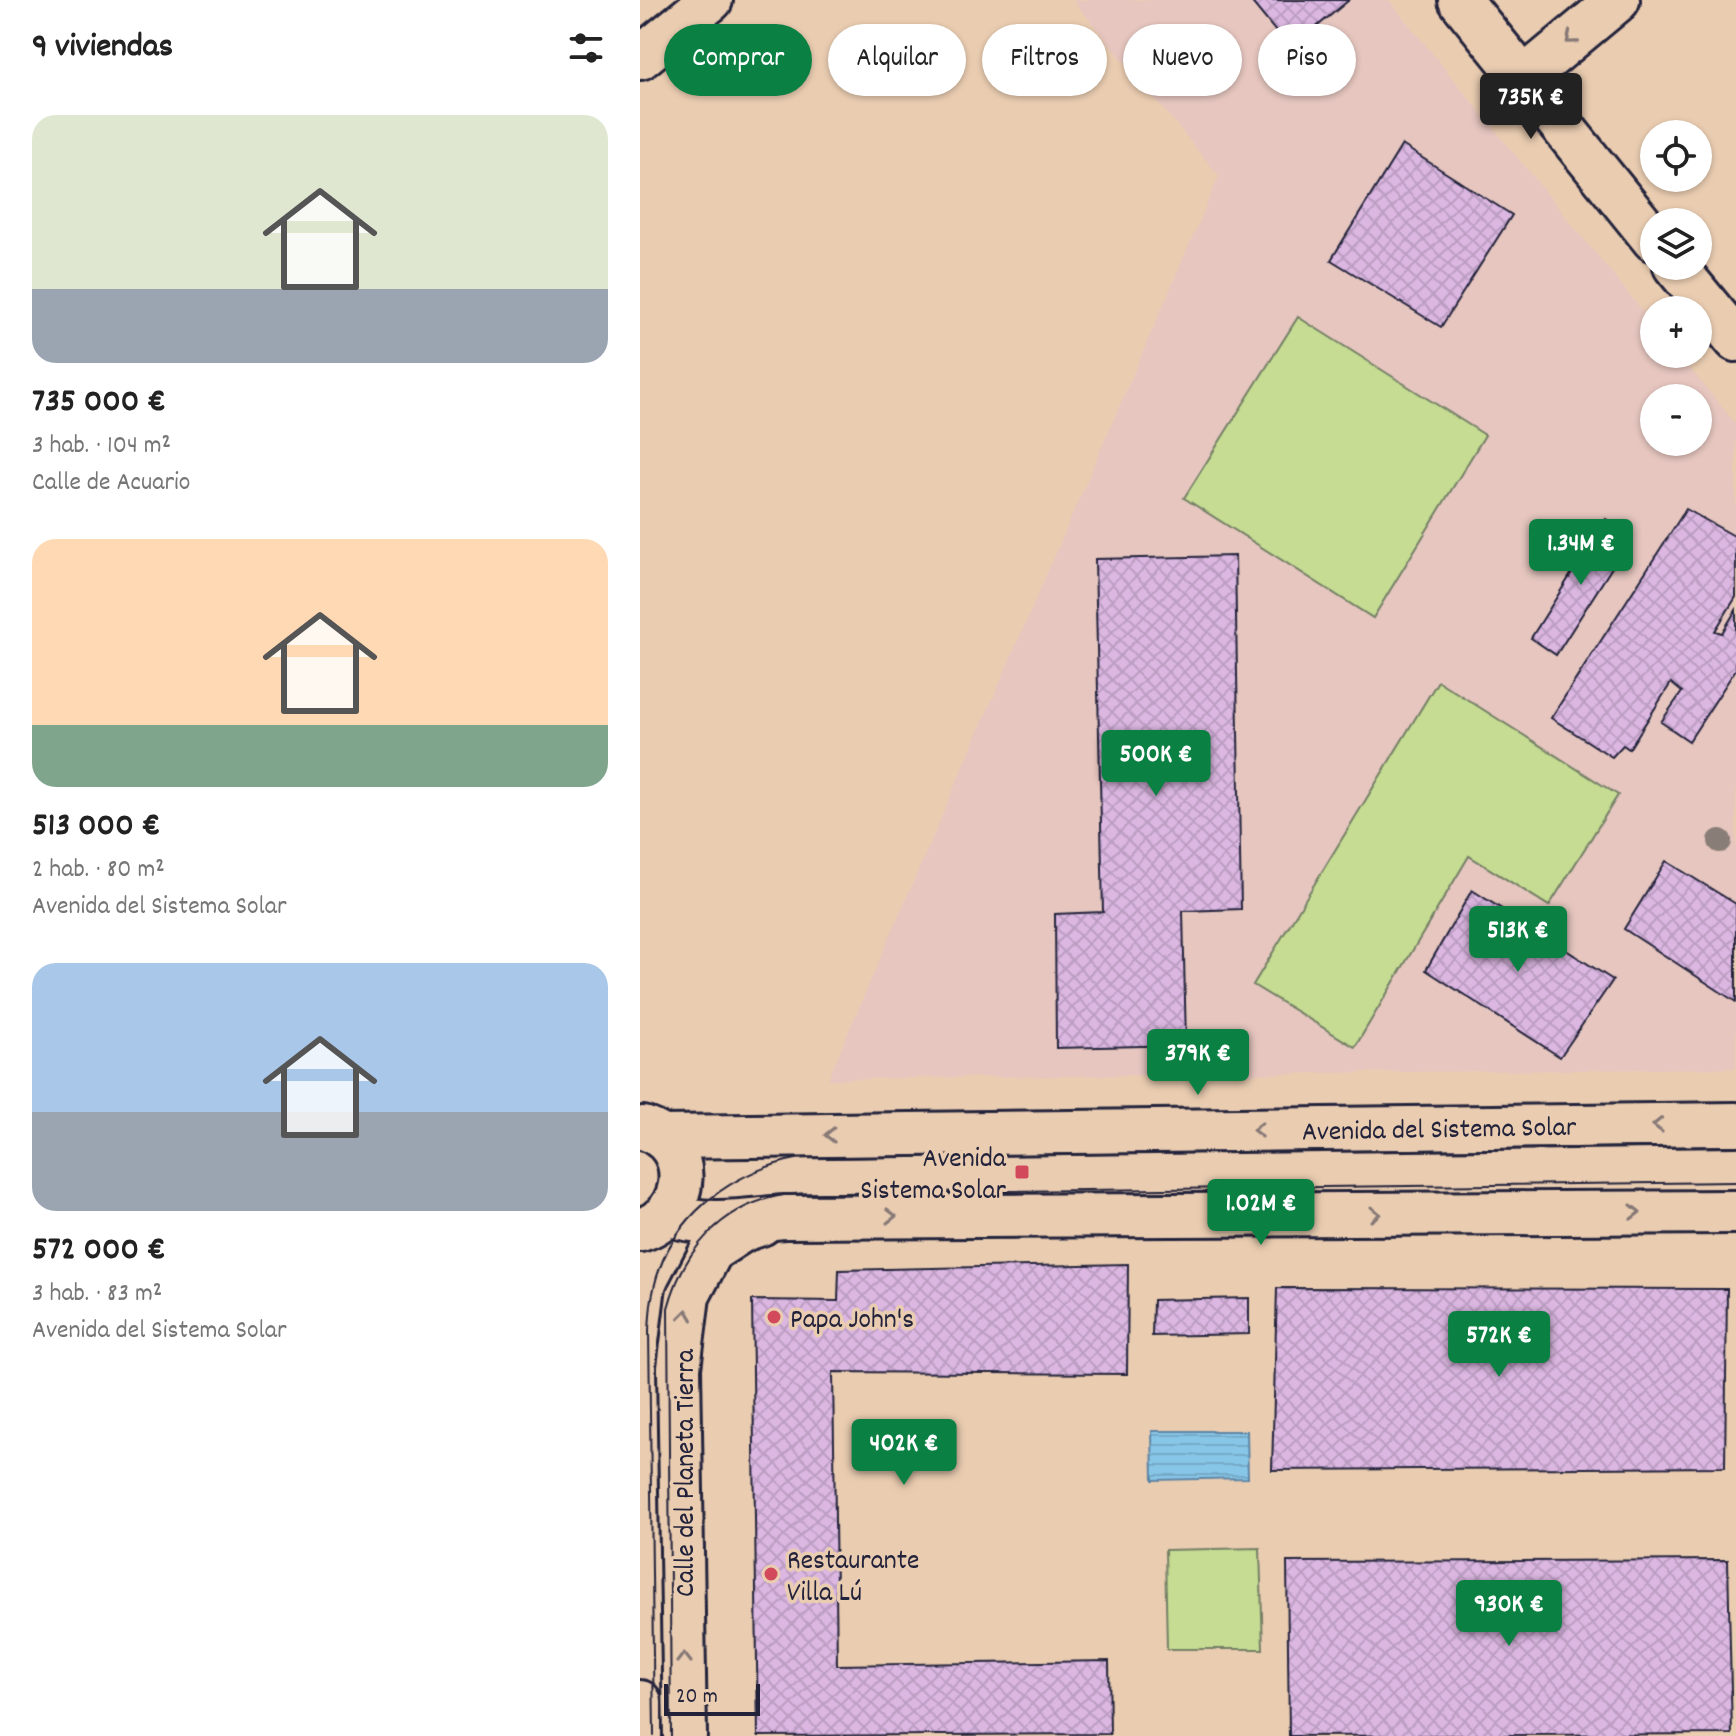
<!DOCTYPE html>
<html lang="es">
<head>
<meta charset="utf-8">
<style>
  :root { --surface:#fff; --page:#f6f6f6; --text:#222; --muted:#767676; --accent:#0b8043 }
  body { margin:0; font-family:Dekko,sans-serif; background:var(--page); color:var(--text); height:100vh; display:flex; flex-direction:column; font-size:30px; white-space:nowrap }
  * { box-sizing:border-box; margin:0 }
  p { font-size:26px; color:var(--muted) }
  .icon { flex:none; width:44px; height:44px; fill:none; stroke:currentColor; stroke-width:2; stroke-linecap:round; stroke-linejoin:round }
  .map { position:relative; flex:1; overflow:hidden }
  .panel { display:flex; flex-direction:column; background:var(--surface); width:640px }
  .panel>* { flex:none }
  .top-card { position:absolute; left:24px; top:24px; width:760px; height:72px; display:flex; gap:16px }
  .controls { position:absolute; left:1000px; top:120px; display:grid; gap:16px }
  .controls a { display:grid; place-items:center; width:72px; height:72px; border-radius:50%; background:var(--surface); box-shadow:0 2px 6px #0004; font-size:40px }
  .scale { position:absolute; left:24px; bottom:20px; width:96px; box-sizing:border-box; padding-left:8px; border:4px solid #22223b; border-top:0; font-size:22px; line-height:28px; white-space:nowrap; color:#22223b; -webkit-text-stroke:6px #eacdb1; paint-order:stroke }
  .price { position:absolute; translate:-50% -68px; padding:0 18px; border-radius:8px; background:var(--accent); color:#fff; font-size:26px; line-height:52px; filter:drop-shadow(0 2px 4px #0008) }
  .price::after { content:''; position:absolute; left:50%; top:48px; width:24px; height:18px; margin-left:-12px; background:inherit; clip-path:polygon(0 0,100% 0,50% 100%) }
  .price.active { background:#222; color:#fff }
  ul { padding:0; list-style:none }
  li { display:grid; align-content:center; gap:16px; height:424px; padding:0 32px }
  li span { display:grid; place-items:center; height:248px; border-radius:24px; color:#555 }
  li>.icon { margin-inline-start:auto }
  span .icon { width:144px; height:144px; fill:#fffc; stroke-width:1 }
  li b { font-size:34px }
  h2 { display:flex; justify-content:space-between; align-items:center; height:96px; padding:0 32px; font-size:34px }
  .tag { padding:0 28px; border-radius:36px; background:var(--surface); box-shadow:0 2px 6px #0004; font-size:28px; line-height:72px }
  .tag.active { background:var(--accent); color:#fff }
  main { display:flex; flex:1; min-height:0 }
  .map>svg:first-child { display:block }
</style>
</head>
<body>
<main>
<section class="panel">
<h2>9 viviendas<svg class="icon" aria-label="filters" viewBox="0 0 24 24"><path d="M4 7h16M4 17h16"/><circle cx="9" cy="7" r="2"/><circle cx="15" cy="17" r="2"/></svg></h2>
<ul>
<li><span style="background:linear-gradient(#dfe7d0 70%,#9aa5b1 0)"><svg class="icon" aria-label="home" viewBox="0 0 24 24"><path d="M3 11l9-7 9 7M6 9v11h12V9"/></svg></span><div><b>735 000 €</b><p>3 hab. · 104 m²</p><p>Calle de Acuario</p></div></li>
<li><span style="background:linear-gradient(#ffd9b3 75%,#7fa58c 0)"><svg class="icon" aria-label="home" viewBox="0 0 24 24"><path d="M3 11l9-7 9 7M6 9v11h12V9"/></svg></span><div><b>513 000 €</b><p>2 hab. · 80 m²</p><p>Avenida del Sistema Solar</p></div></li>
<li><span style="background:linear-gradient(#a9c7e8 60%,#9aa5b1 0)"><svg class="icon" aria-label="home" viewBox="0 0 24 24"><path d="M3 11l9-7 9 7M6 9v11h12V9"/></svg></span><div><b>572 000 €</b><p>3 hab. · 83 m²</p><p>Avenida del Sistema Solar</p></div></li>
</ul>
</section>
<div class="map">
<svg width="1096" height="1736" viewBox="0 0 1096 1736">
  <defs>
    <pattern id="water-rules" width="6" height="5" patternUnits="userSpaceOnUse" patternTransform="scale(2)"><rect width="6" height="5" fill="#88c6e8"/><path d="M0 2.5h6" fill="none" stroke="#75aac8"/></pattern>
    <pattern id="building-cross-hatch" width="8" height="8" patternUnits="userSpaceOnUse" patternTransform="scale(2)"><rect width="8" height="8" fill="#dbb7e1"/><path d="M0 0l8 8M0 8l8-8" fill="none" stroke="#bc9dc2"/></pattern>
  </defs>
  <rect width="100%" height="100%" fill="#eacdb1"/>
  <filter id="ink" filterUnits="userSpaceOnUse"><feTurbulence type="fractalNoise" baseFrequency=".0125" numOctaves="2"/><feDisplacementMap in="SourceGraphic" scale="16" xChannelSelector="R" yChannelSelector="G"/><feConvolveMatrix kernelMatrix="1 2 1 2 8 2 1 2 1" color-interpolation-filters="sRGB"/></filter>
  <g filter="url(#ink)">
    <path fill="#e6c6bf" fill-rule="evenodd" d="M433 0H749L1014 325V354H1038L1096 424V1068L188 1079 579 176ZM1014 398H1058V442H1014Z"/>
    <g fill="#c5dc92" stroke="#747f66" stroke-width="2">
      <polygon points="658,317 845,435 733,618 544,498"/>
      <polygon points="798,681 978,795 909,906 829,856 715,1047 613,985"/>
      <polygon points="620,1548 623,1649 527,1649 525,1550"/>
    </g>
    <polygon fill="url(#water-rules)" stroke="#5f84a3" stroke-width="2" points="512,1431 607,1431 608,1478 513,1480"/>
    <g fill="url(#building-cross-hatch)" stroke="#22223b" stroke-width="2">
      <polygon points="610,0 709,0 650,49"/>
      <polygon points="762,145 872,215 801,327 691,260"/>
      <polygon points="1046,509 1096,537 1096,597 1075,631 1082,633 1096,610 1096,669 1049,741 1021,722 1042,692 1031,683 989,749 983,745 972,757 911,718"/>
      <polygon points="966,519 992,536 916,655 891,638"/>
      <polygon points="595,556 601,909 543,911 546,1045 416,1048 415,914 463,912 455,559"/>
      <polygon points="1026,861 1096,904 1096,1002 984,929"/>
      <polygon points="832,890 973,980 920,1057 786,970"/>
      <polygon points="488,1264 487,1374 193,1372 197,1665 469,1661 470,1734 118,1736 112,1300 198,1301 199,1270"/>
      <polygon points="637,1288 1087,1289 1085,1467 632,1470"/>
      <polygon points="609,1298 609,1334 512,1336 513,1300"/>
      <polygon points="1088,1560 1092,1734 649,1736 647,1562"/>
    </g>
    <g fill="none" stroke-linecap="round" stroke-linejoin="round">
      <defs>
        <g id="minor">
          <polyline points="820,0 1014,240"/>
          <polyline points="0,58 71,0"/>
          <polyline points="883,79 978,0"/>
          <polyline points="1035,266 1096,340"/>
          <polyline points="21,1137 1096,1124"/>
          <path d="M28 1214C66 1228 106 1220 145 1217L1096 1212"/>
          <path d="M0 1230C51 1215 56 1143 3 1128"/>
          <polyline points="0,1702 0,1736"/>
          <polyline points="45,1736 39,1368 48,1296 72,1250 103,1230 121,1224"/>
        </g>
      </defs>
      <use href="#minor" stroke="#22223b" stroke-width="48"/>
      <use href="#minor" stroke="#eacdb1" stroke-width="42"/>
      <g stroke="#22223b" stroke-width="2">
        <path d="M14 1736 9 1330C10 1318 10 1305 13 1293 27 1219 90 1171 161 1158L1096 1146"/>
        <path d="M31 1736 28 1308C44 1249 82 1205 144 1195 162 1192 182 1193 200 1193L1096 1182"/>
      </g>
    </g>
    <circle fill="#897e77" cx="1080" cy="841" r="12"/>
    <defs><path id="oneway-chevron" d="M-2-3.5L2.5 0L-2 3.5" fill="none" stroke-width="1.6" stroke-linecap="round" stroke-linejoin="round" transform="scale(2)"/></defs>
    <g stroke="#867876">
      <use href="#oneway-chevron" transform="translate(931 39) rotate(140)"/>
      <use href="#oneway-chevron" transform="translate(1018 1125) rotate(179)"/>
      <use href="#oneway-chevron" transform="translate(618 1130) rotate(179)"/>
      <use href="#oneway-chevron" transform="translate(190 1135) rotate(179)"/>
      <use href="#oneway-chevron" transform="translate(995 1212)"/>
      <use href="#oneway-chevron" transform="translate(735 1214)"/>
      <use href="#oneway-chevron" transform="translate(251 1216)"/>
      <use href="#oneway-chevron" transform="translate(46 1315) rotate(-83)"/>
      <use href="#oneway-chevron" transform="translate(44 1658) rotate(-90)"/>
    </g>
  </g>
  <g fill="#d1495b" stroke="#eacdb1" stroke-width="3">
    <rect x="374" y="1164" width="16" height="16" rx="4"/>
    <circle cx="134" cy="1317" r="8"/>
    <circle cx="131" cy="1574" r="8"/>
  </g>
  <g text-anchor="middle" stroke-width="7" stroke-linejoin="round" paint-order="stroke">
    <g font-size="28" fill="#22223b" stroke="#eacdb1">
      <text transform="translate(799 1127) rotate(-1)" y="10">Avenida del Sistema Solar</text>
      <text transform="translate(43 1473) rotate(-90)" y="10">Calle del Planeta Tierra</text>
    </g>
    <g font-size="28" fill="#22223b" stroke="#eacdb1" text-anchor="start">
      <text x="366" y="1166" text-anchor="end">Avenida<tspan x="366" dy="32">Sistema Solar</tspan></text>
      <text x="150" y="1327">Papa John's</text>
      <text x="147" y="1568">Restaurante<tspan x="147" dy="32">Villa Lú</tspan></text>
    </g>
  </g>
</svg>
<div class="controls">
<a><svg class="icon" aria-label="locate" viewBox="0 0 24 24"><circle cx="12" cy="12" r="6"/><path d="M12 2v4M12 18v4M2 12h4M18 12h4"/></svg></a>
<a><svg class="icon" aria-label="layers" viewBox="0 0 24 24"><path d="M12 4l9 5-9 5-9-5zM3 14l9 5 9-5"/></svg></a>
<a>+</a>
<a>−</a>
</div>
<div class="scale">20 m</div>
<b class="price active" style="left:891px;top:141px">735K €</b>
<b class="price" style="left:941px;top:587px">1.34M €</b>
<b class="price" style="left:516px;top:798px">500K €</b>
<b class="price" style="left:878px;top:974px">513K €</b>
<b class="price" style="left:558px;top:1097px">379K €</b>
<b class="price" style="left:621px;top:1247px">1.02M €</b>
<b class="price" style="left:859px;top:1379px">572K €</b>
<b class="price" style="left:264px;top:1487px">402K €</b>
<b class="price" style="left:869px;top:1648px">930K €</b>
<div class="top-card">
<a class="tag active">Comprar</a>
<a class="tag">Alquilar</a>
<a class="tag">Filtros</a>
<a class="tag">Nuevo</a>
<a class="tag">Piso</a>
</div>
</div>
</main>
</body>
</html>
